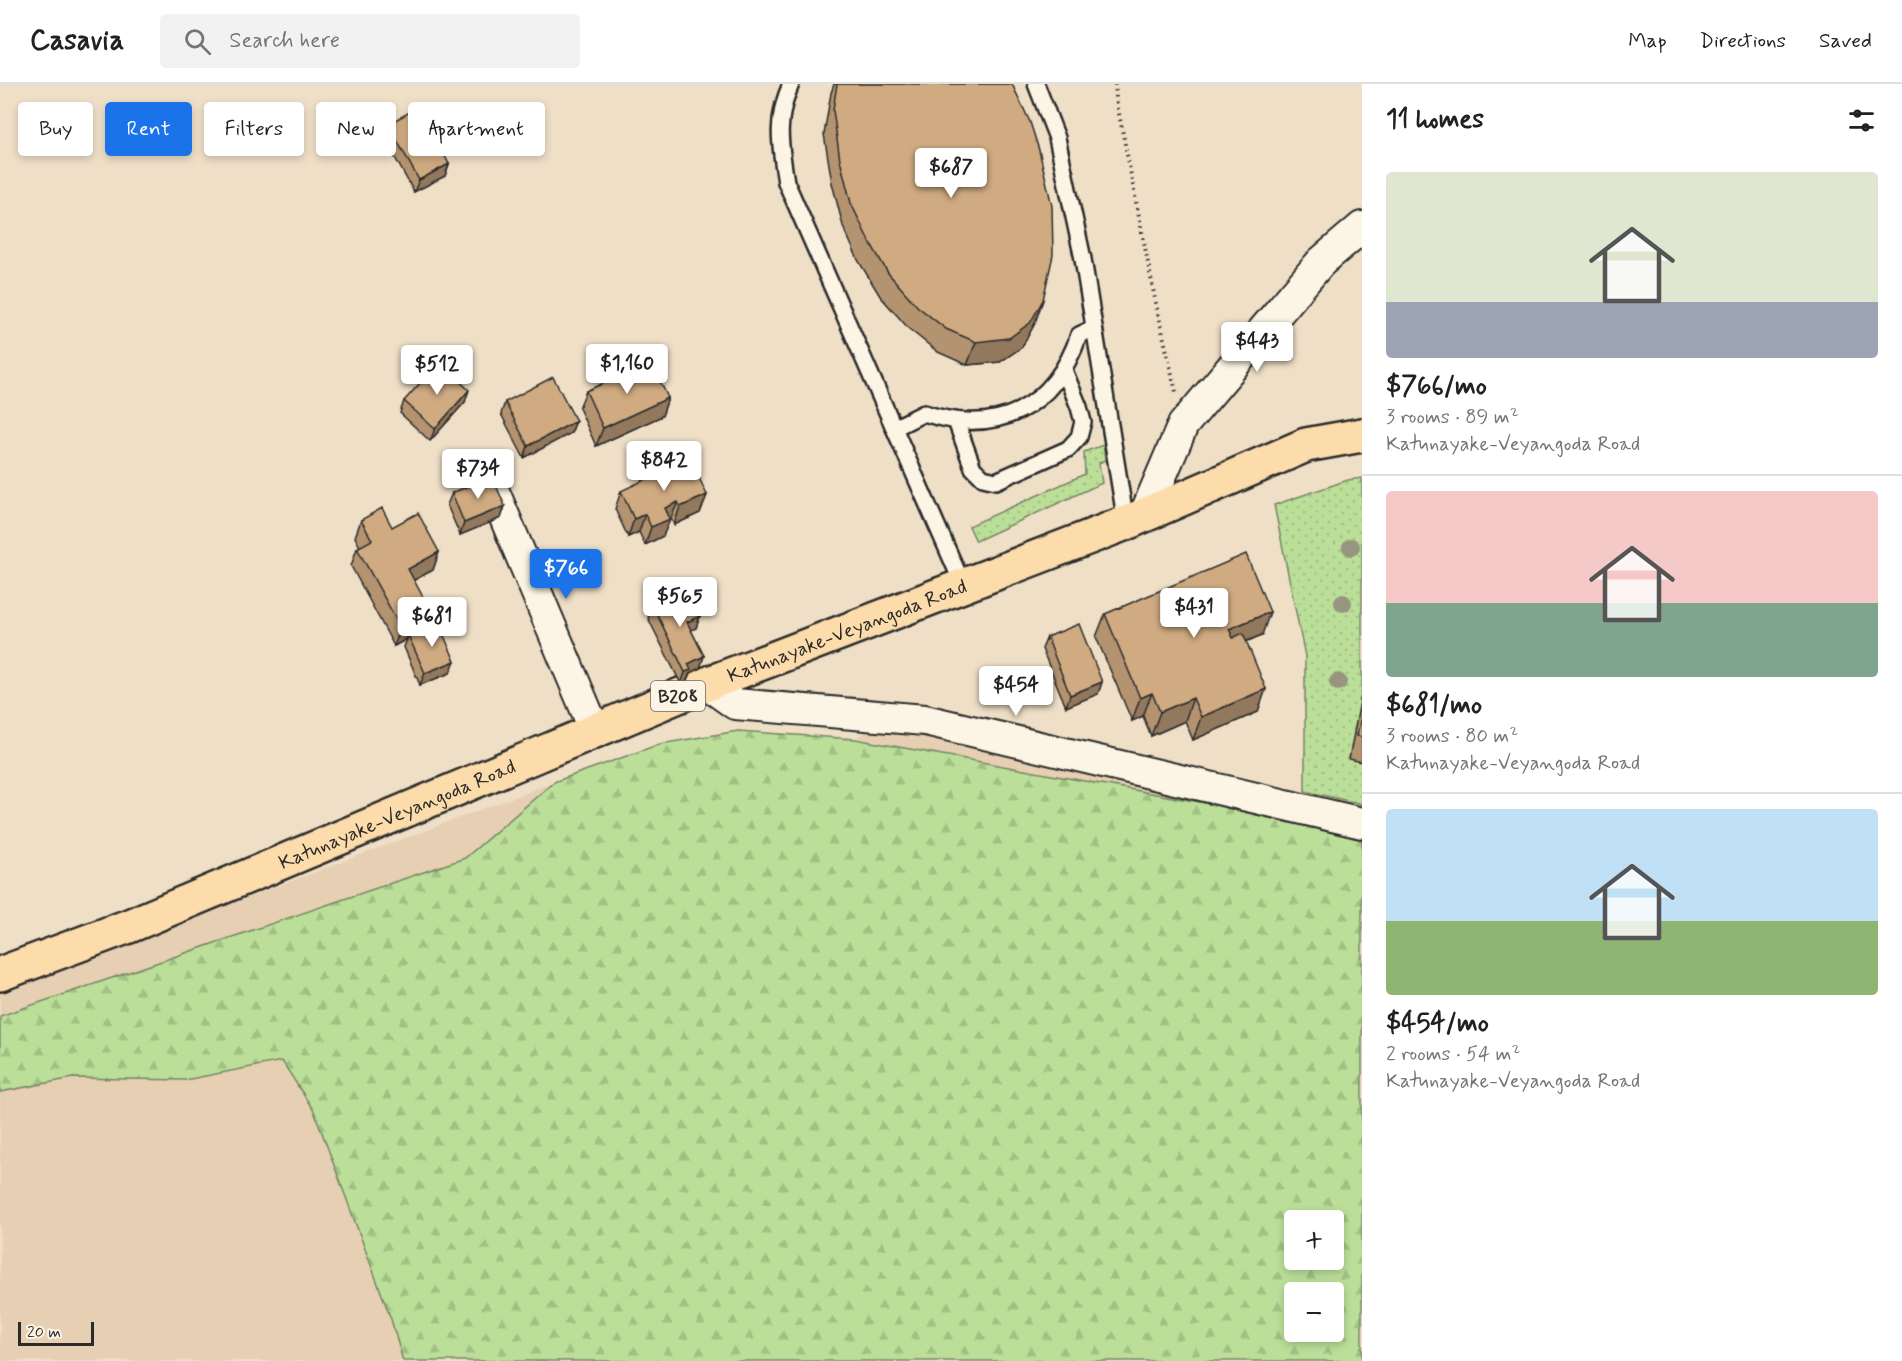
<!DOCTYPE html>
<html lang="en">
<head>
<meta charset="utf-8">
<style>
  :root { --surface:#fff; --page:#f2f2f2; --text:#202124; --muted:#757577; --line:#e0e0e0; --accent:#1a73e8 }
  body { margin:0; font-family:Mynerve,sans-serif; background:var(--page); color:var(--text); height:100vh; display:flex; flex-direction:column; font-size:22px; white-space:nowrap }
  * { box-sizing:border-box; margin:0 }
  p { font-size:20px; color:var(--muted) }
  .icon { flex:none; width:33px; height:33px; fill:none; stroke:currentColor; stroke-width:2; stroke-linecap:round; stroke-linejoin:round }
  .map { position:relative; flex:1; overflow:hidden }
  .drawer { display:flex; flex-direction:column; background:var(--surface); width:540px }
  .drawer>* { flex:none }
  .hud { position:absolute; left:18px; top:18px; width:570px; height:54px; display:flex; gap:12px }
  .controls { position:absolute; left:1284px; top:1126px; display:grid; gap:12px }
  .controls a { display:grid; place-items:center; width:60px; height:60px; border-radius:6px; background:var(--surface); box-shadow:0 3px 9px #0003; font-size:30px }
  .scale { position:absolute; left:18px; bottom:15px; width:76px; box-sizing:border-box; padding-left:6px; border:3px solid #2b2b2b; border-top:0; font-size:16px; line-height:21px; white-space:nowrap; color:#2b2b2b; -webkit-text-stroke:4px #fcf5e5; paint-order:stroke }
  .price { position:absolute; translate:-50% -51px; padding:0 14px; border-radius:6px; background:#fff; color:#222; font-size:20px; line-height:39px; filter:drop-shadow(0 2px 3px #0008) }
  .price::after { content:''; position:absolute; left:50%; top:36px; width:18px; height:14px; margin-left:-9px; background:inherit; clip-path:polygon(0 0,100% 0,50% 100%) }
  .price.current { background:var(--accent); color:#fff }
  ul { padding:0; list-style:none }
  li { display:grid; align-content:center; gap:12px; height:318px; padding:0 24px }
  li+li { border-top:2px solid var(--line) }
  li span { display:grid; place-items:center; height:186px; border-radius:6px; color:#555 }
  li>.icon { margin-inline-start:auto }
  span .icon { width:108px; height:108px; fill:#fffc; stroke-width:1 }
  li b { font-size:26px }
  h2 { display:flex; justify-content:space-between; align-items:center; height:72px; padding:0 24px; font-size:26px }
  .pill { padding:0 21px; border-radius:6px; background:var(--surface); box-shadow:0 3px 9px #0003; font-size:21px; line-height:54px }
  .pill.current { background:var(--accent); color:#fff }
  header { display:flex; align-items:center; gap:36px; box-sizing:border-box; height:84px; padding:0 30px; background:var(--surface); border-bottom:2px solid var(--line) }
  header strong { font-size:28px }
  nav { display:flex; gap:33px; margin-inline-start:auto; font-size:21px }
  .search { width:420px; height:54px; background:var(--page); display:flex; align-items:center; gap:15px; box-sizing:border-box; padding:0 21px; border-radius:6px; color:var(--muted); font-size:22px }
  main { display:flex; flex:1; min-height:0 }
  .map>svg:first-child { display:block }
</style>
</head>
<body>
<header>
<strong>Casavia</strong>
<div class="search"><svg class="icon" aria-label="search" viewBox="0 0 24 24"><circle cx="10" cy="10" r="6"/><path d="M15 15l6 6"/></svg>Search here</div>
<nav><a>Map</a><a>Directions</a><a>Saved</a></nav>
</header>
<main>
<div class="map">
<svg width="1362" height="1277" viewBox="0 0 1362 1277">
  <defs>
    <pattern id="grass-dots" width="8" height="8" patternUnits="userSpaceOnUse" patternTransform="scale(1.5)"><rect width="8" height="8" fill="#bbdf99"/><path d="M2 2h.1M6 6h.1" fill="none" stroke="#a1c084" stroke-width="1.8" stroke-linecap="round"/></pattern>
    <pattern id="forest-firs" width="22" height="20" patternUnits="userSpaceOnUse" patternTransform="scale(1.5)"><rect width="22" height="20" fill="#bbdf99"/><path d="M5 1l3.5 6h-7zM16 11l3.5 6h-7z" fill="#a1c084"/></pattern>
  </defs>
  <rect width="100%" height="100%" fill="#efdfc7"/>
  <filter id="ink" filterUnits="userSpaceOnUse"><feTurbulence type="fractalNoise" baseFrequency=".0167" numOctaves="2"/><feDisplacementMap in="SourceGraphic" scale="12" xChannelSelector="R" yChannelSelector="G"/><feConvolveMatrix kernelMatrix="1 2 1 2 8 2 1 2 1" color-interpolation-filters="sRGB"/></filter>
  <g filter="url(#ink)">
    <path fill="#e6cfb2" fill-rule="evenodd" d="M1362 394V1277H0V907L554 698 660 660 738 647 855 655 877 639 1302 741 1305 726V572L1274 421 1348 396ZM1294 1137H1334V1176H1294ZM1294 1209H1334V1248H1294Z"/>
    <g fill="url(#grass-dots)" stroke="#738562" stroke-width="1.5">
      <polygon points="1103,361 1105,376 1099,379 1102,399 976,457 969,442 1085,390 1084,368"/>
      <polygon points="1362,394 1362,720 1305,707 1305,572 1274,421 1348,396"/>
    </g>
    <path fill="url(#forest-firs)" stroke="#738562" stroke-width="1.5" fill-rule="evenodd" d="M738 647 855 655 1238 725 1362 756V1277H403L391 1235 314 1027 282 977 185 996 73 994 0 1008V932L465 774 554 698 660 660ZM1294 1137H1334V1176H1294ZM1294 1209H1334V1248H1294Z"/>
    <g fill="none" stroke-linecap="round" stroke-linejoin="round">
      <defs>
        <g id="lane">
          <path d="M791 0C775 37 780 60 786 98L963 501"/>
          <polyline points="1036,0 1057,54 1083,175 1126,439"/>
          <polyline points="956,337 973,384 983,394 996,397 1068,365 1079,353 1083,338 1079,323 1064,286"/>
          <path d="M894 344 924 329C998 353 1054 324 1079 251L1094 244"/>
        </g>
        <g id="street">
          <polyline points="492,403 595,647"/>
          <polyline points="1145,430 1183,341 1321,178 1362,143"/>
          <polyline points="707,600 735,620 925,636 1362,739"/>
        </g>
        <g id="primary">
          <path id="s1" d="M0 890 129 842 707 600 1126 439 1306 361 1362 351"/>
        </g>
      </defs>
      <use href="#lane" stroke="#2b2b2b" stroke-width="20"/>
      <use href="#street" stroke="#2b2b2b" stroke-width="34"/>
      <use href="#primary" stroke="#2b2b2b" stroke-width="38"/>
      <polyline stroke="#2b2b2b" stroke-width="4" stroke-dasharray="1.5 4.5" stroke-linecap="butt" points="1115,0 1116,14 1156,220 1176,308"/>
      <use href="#lane" stroke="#fcf5e5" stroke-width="15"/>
      <use href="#street" stroke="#fcf5e5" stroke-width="30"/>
      <use href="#primary" stroke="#fddcac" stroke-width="33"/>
    </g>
    <g fill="#979580">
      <circle cx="1351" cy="463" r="9"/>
      <circle cx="1343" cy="519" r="9"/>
      <circle cx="1338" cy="598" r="9"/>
    </g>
    <g fill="#b39370" stroke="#2b2b2b" stroke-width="1.5">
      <polygon points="834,0 1012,0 1035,239 1022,263 1000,278 967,281 938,268 909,245 880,212 858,176 843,142 832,99 824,50 831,9"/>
      <polygon points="388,40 449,80 445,92 414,108 383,52"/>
      <polygon points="586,307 668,314 662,332 596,362 579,324"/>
      <polygon points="404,317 465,318 430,357 400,329"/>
      <polygon points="505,318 576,337 571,349 524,374 501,330"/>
      <polygon points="621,407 707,411 700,429 674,441 671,435 669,436 663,452 645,461 639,448 628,453 615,425"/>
      <polygon points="452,409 505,422 501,434 460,451 447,421"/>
      <polygon points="361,436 392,443 439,468 433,486 414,496 425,543 450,589 420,601 404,563 407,555 394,562 351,482 357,464 360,463 355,453"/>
      <polygon points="653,522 700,532 696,544 691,546 704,572 700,584 690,589 686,598 681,600 648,534"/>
      <polygon points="1105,530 1262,551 1246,558 1258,628 1193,656 1185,637 1151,652 1143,632 1132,637 1096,553"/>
      <polygon points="1047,553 1102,598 1098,610 1066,623 1042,565"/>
      <polygon points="1362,607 1362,678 1349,675"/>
    </g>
    <g fill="#92785b" stroke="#2b2b2b" stroke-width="1.5">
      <polygon points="449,80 445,92 414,108 419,96"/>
      <polygon points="1043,216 1035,239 1022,263 1000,278 967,281 976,258"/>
      <polygon points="469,306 465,318 430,357 435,345"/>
      <polygon points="668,314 662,332 596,362 603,344"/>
      <polygon points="576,337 571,349 524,374 528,362"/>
      <polygon points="707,411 700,429 674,441 680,423"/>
      <polygon points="678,418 663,452 645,461 651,443 665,424"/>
      <polygon points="505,422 501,434 460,451 464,439"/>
      <polygon points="645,430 639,448 628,453 634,435"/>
      <polygon points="439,468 433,486 401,503 408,485"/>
      <polygon points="431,528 425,546 408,551 407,555 394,562 401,544"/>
      <polygon points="1270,528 1262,551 1221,568 1229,545"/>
      <polygon points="700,532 696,544 683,550 687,538"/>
      <polygon points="704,572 700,584 690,589 686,598 681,600 688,580"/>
      <polygon points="455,577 450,589 420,601 425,589"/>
      <polygon points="1102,598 1098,610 1066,623 1070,611"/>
      <polygon points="1266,605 1258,628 1193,656 1201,633"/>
      <polygon points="1152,609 1143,632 1132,637 1140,614"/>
      <polygon points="1193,614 1185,637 1151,652 1160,628"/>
    </g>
    <g fill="#d0ab82" stroke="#2b2b2b" stroke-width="1.5">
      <polygon points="837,0 1012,0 1030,38 1039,66 1052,122 1053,171 1043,216 1030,239 1009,254 976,258 946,245 917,222 888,189 867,153 851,119 840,76 833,26"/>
      <polygon points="419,23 449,80 419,96 388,40"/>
      <polygon points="439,278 469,306 435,345 404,317"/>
      <polygon points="651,278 668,314 603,344 586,307"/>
      <polygon points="553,293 576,337 528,362 505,318"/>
      <polygon points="690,374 707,411 680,423 678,418 665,424 670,435 651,443 645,430 634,435 621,407"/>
      <polygon points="492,392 505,422 464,439 452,409"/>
      <polygon points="382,424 392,443 418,429 439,468 408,485 431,528 401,544 357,464 372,456 361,436"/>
      <polygon points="1246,470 1270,528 1229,545 1233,554 1243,549 1266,605 1201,633 1193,614 1160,628 1152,609 1140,614 1105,530"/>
      <polygon points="675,511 678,518 691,511 700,532 687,538 704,572 688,580 691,586 685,588 653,522"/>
      <polygon points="438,538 455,577 425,589 408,551"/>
      <polygon points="1079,540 1102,598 1070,611 1047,553"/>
      <polygon points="1362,628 1362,653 1357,652"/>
    </g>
  </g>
  <g text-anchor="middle" stroke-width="4.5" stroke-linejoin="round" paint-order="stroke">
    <rect fill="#fcf5e5" stroke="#6a6863" stroke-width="1.5" x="651" y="597" width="54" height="30" rx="4.5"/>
    <g font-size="18" font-weight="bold" fill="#2b2b2b">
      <text x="678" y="618">B208</text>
    </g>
    <g font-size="20" fill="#2b2b2b" stroke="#fcf5e5">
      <text dy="7" stroke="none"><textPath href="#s1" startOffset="914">Katunayake-Veyangoda Road</textPath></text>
      <text dy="7" stroke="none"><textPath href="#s1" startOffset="428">Katunayake-Veyangoda Road</textPath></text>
    </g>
  </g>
</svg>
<div class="controls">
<a>+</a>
<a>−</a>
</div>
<div class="scale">20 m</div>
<b class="price" style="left:951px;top:115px">$687</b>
<b class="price" style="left:1257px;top:289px">$443</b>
<b class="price" style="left:627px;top:311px">$1,160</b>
<b class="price" style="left:437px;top:312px">$512</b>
<b class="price" style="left:664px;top:408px">$842</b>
<b class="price" style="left:478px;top:416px">$734</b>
<b class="price current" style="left:566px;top:516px">$766</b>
<b class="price" style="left:680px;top:544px">$565</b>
<b class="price" style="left:1194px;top:555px">$431</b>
<b class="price" style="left:432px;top:564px">$681</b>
<b class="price" style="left:1016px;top:633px">$454</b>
<div class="hud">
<a class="pill">Buy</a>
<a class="pill current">Rent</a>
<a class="pill">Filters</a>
<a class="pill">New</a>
<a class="pill">Apartment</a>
</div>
</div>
<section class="drawer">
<h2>11 homes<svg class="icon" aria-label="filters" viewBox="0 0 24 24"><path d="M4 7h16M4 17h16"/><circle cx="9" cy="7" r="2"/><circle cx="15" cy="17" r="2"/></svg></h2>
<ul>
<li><span style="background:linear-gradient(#dfe7d0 70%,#9aa5b1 0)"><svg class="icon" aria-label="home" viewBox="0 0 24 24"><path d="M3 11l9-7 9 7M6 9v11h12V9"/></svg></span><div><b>$766/mo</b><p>3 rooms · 89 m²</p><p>Katunayake-Veyangoda Road</p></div></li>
<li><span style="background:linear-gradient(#f6c9c9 60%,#7fa58c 0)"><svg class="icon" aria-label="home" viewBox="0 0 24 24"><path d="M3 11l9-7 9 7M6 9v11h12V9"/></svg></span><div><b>$681/mo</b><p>3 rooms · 80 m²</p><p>Katunayake-Veyangoda Road</p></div></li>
<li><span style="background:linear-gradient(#bfe0f5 60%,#8fb573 0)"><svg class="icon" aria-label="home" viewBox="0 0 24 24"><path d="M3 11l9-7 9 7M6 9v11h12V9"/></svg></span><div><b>$454/mo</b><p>2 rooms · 54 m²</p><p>Katunayake-Veyangoda Road</p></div></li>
</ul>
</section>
</main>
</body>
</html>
